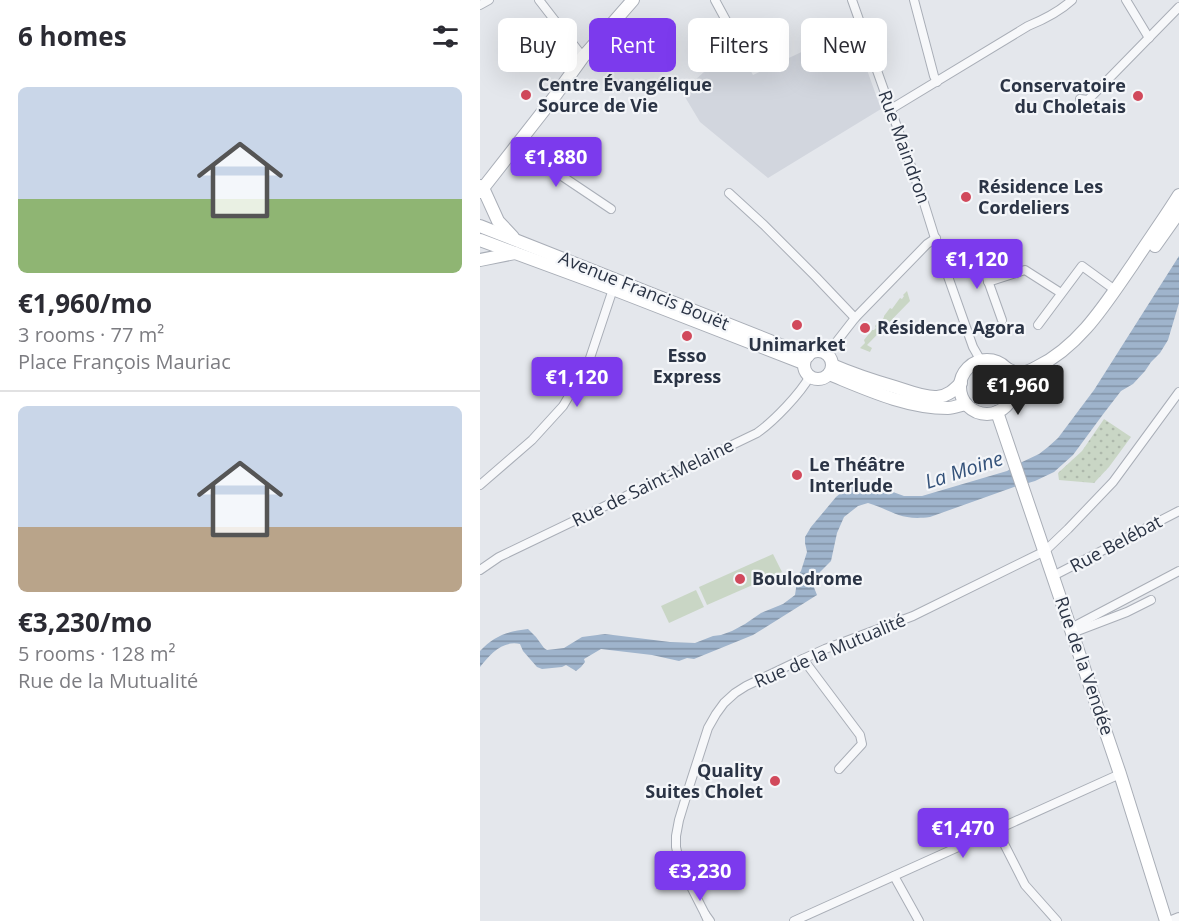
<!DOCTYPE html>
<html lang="en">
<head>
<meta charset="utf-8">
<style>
  :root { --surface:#fff; --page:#f2f2f3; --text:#2b2b33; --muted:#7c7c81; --line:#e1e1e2; --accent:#7c3aed }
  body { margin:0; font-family:"Open Sans",sans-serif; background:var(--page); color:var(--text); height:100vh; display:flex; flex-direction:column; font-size:22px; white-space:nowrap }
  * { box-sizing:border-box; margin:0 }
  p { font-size:20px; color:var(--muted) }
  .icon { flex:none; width:33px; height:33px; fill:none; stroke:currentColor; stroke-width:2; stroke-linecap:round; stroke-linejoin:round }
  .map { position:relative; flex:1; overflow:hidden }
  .details { display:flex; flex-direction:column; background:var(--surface); width:480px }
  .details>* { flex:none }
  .top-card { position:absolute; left:18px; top:18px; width:570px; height:54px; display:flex; gap:12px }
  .price { position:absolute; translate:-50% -51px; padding:0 14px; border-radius:6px; background:var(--accent); color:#fff; font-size:20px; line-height:39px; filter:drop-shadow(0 2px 3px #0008) }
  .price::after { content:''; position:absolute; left:50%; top:36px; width:18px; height:14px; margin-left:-9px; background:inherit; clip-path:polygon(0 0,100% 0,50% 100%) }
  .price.selected { background:#222; color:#fff }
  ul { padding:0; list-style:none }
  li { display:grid; align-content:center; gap:12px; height:318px; padding:0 18px }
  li+li { border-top:2px solid var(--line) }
  li span { display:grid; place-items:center; height:186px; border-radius:9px; color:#555 }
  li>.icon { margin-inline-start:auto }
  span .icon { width:108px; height:108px; fill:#fffc; stroke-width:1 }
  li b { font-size:26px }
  h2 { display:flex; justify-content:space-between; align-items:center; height:72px; padding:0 18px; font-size:26px }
  .tag { padding:0 21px; border-radius:9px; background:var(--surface); box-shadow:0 6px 24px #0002; font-size:21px; line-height:54px }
  .tag.selected { background:var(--accent); color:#fff }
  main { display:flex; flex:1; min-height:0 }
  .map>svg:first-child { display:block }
</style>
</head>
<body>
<main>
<section class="details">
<h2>6 homes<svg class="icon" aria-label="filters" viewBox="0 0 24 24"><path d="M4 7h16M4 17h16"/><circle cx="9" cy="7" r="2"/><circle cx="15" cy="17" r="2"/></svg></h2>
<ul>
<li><span style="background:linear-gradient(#c9d6e8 60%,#8fb573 0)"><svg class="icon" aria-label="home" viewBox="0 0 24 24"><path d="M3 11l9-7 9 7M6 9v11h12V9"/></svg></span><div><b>€1,960/mo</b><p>3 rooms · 77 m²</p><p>Place François Mauriac</p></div></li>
<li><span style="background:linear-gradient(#c9d6e8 65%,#b9a48a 0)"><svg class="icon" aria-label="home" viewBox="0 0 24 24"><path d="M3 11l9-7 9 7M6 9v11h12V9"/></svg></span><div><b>€3,230/mo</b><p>5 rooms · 128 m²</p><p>Rue de la Mutualité</p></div></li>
</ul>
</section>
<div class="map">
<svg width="699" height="921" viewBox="0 0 699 921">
  <defs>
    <pattern id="park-dots" width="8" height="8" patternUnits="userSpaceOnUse" patternTransform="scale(1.5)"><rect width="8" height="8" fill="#c9d6c5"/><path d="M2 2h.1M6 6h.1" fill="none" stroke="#adb8ab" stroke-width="1.8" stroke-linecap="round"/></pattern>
    <pattern id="water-rules" width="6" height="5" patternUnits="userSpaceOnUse" patternTransform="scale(1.5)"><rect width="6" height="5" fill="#9fb4cc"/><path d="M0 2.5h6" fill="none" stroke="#8293a7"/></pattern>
  </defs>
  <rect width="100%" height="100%" fill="#e4e7ec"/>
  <polygon fill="#d2d6de" points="372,28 401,109 288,178 220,122 202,92 258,41 261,53 273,75"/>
  <g fill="#c9d6c5">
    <polygon points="427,291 430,301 387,345 392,348 390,352 380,348 385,343 384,340 392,330 394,330 396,328 395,326 401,319 402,320 404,317 404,316 410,308 412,309 420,298 422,299 424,296 423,295"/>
    <polygon points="293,554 302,572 227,605 219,587"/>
    <polygon points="216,590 224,607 189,623 181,606"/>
  </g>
  <polygon fill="url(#park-dots)" points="624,419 651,437 629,467 614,483 579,480 578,473 602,451"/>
  <path fill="url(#water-rules)" d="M699 256V303L688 340 680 353 671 362 665 371 653 384 641 391 624 413 593 455 574 472 555 481 534 487 450 517C420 521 414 511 388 503L378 506 364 517 357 533 351 561 335 577 336 584 333 585 337 595 273 635 214 659 207 658 199 661 172 655 121 649 104 659 105 662 101 667 96 671 86 665 82 667 62 669 57 667 43 651 40 644C23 640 10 654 0 667V651C14 636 28 631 48 629L56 637 64 648 67 650 84 648 102 637 125 634 190 642 215 643 233 636 241 635 252 631 265 624 281 613 303 604 315 595 318 575 321 571 327 552 325 543V537L331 527 356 497 368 487 374 485 391 484 424 496H442L527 471 540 463 559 454 568 447 578 438 614 390Z"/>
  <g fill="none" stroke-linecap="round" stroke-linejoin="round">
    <defs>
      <g id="street">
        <polyline points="59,0 103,57"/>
        <polyline points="235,0 255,37"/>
        <polyline points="372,0 444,203 459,251 493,347 501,361"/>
        <polyline points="434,0 454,76 457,82"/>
        <polyline points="646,0 669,38"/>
        <polyline points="0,5 9,0"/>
        <polyline points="600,99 608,100 699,7"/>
        <path d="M411 109 548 26C565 19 579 12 592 0"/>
        <polyline points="37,146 131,209"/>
        <polyline points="249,193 284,225 336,277 375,318"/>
        <polyline points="467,272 501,261 522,320"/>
        <polyline points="508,282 545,270 581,293"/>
        <polyline points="558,325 602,266 635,290"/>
        <polyline points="347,354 375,318 447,244 456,238"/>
        <polyline points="0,485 52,440 83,406 108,364 133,289"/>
        <path d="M0 570 19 557 277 433C294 421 320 394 330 376"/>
        <polyline points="573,576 699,511"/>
        <polyline points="591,628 699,571"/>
        <polyline points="592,633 647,612 671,600"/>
        <polyline points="323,659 380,735 382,744 359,769"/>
        <polyline points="517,830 545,885 577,921"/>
        <polyline points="414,876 439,921"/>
        <polyline points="225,914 200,865 196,847 196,836 199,820 210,784 228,728 236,714 244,703 255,693 266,686 314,663 345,649 433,616 565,551 588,529 633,482 699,392"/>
        <polyline points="228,921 225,914 230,921"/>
        <polyline points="314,921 640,774"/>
        <polyline points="689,921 699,917"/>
      </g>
      <g id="secondary">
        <polyline points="0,186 3,188 18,221 33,237"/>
        <polyline points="0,192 72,100 103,57 153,0"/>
        <polyline points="0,226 328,356"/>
        <polyline points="0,240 133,289 323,363"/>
        <polyline points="675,246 699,212"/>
        <polyline points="0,260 35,253"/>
        <circle cx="338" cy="365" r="14"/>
        <circle cx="507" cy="387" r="27"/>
        <path d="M352 365C373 374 394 381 415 387 428 391 444 398 457 397 468 396 474 390 481 383"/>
        <path d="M527 369C530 370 535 373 539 373 545 373 552 370 557 367 600 346 626 303 653 264 668 241 684 219 699 195"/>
        <path d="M349 374C386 389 426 408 468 408 474 408 480 405 486 404"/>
        <polyline points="533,395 541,385 568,370"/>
        <polyline points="517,412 640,774 686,921"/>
      </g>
    </defs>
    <use href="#street" stroke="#a9aeb7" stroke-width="10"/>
    <use href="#secondary" stroke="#a9aeb7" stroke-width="14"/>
    <use href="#street" stroke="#f7f8fa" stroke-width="8"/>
    <use href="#secondary" stroke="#fff" stroke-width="12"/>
  </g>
  <g fill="#d1495b" stroke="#f4f6f9" stroke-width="2">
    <circle cx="46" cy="95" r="6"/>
    <circle cx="658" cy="96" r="6"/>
    <circle cx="486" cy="197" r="6"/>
    <circle cx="317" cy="325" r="6"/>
    <circle cx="385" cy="328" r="6"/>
    <circle cx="207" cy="336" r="6"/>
    <circle cx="317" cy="475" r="6"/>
    <circle cx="260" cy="579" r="6"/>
    <circle cx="295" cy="781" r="6"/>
  </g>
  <g text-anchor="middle" stroke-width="4.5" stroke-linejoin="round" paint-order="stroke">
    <g font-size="18" font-weight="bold" fill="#2b3445" stroke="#f4f6f9" text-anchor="start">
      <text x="58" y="91">Centre Évangélique<tspan x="58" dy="21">Source de Vie</tspan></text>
      <text x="646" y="92" text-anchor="end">Conservatoire<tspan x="646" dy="21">du Choletais</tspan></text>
      <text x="498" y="193">Résidence Les<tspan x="498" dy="21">Cordeliers</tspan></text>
      <text x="397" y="334">Résidence Agora</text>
      <text x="317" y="351" text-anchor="middle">Unimarket</text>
      <text x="207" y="362" text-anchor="middle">Esso<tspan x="207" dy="21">Express</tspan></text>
      <text x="329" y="471">Le Théâtre<tspan x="329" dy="21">Interlude</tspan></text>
      <text x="272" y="585">Boulodrome</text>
      <text x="283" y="777" text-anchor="end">Quality<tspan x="283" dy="21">Suites Cholet</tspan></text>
    </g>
    <g font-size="18" fill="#2b3445" stroke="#f4f6f9">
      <text transform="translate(424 147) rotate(70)" y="6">Rue Maindron</text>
      <text transform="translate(164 291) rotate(22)" y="6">Avenue Francis Bouët</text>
      <text transform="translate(173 483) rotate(-26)" y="6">Rue de Saint-Melaine</text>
      <text transform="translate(636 544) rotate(-28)" y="6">Rue Belébat</text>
      <text transform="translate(350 651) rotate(-23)" y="6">Rue de la Mutualité</text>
      <text transform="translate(604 666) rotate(71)" y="6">Rue de la Vendée</text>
    </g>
    <g font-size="20" font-style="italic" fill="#34527a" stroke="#f4f6f9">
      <text transform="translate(484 470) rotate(-18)" y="7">La Moine</text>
    </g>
  </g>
</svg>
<b class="price" style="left:76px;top:188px">€1,880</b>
<b class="price" style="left:497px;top:290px">€1,120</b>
<b class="price" style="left:97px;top:408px">€1,120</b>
<b class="price selected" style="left:538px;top:416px">€1,960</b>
<b class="price" style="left:483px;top:859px">€1,470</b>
<b class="price" style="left:220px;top:902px">€3,230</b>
<div class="top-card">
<a class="tag">Buy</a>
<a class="tag selected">Rent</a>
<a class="tag">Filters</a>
<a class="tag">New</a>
</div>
</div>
</main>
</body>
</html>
